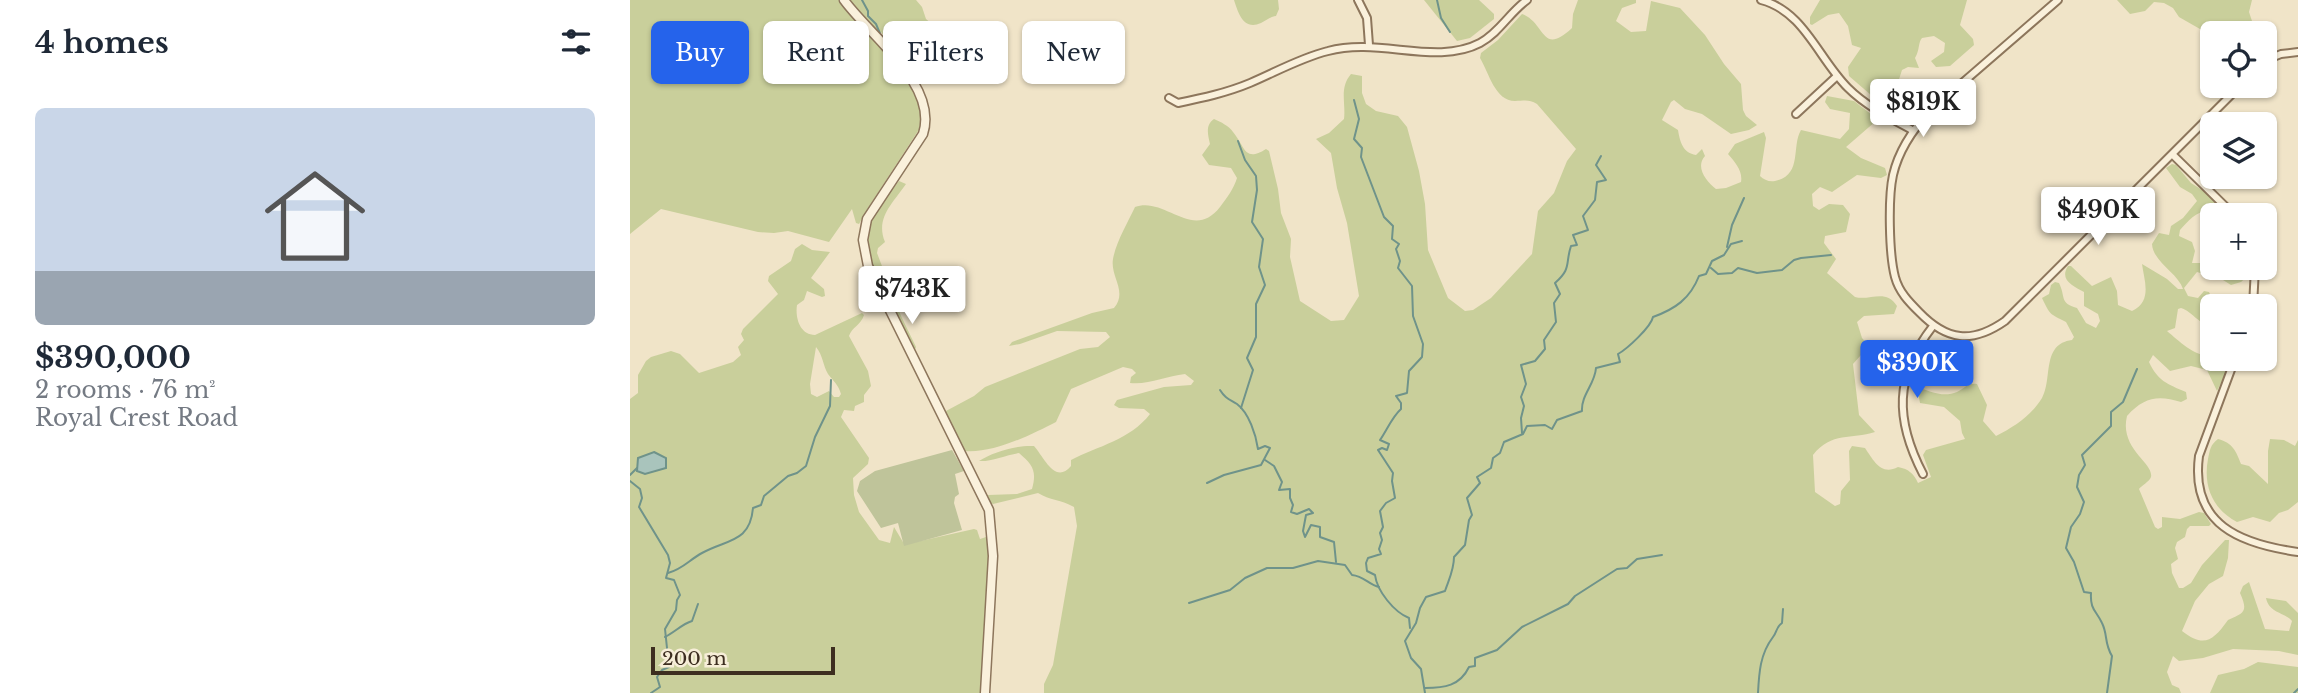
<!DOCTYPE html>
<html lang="en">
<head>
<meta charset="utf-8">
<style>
  :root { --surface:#fff; --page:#f2f2f3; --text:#1f2937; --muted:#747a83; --accent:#2563eb }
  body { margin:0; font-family:"Libre Baskerville",serif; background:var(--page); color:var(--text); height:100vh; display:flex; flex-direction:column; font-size:26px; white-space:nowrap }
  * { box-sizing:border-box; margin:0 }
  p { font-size:23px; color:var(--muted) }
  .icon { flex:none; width:38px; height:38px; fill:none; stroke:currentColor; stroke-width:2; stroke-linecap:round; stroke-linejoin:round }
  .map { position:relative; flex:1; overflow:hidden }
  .drawer { display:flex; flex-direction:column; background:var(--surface); width:630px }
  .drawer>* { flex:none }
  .banner { position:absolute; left:21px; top:21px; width:665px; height:63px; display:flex; gap:14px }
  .fabs { position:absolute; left:1570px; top:21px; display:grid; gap:14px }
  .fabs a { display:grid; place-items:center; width:77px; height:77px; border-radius:10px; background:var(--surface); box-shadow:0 2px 5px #0004; font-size:35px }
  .scale { position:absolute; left:21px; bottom:18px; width:184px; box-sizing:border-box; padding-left:7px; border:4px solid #3d2e20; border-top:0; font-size:19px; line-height:24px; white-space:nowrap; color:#3d2e20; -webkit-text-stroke:5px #f7eed8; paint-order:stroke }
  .price { position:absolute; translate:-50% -60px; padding:0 16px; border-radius:7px; background:#fff; color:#222; font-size:23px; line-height:46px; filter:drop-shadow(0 2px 4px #0008) }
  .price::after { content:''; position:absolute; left:50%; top:42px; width:21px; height:16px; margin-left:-10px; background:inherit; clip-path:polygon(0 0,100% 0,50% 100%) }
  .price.active { background:var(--accent); color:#fff }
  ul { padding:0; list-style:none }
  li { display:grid; align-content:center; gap:14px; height:371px; padding:0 35px }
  li span { display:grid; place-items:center; height:217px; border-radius:10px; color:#555 }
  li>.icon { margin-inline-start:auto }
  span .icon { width:126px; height:126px; fill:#fffc; stroke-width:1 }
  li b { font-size:30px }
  h2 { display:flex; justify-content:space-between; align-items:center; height:84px; padding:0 35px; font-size:30px }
  .chip { padding:0 24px; border-radius:10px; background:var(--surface); box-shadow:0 2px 5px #0004; font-size:24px; line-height:63px }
  .chip.active { background:var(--accent); color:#fff }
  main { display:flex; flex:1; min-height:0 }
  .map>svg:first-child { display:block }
</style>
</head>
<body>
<main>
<section class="drawer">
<h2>4 homes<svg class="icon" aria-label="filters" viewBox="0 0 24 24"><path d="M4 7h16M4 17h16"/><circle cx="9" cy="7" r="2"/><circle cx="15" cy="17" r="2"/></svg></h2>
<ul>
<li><span style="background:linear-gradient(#c9d6e8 75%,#9aa5b1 0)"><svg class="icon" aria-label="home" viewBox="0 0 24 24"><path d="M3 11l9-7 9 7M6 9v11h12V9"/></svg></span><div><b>$390,000</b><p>2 rooms · 76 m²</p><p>Royal Crest Road</p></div></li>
</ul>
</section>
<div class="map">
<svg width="1668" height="693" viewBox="0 0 1668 693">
  <rect width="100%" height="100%" fill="#f0e4c8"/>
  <g fill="#c9cf9b" fill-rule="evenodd">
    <path d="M0 0H286L292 7 296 19 310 31 306 41 314 52 328 59 318 66 286 70 277 64 251 32 247 43 255 51 254 54C275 77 294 94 290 128L238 208 229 224 226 223 222 209 199 242 158 231 144 233 128 232 31 209 0 234Z"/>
    <path d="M604 0H648L649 9 646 16C639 17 637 20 631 23 613 31 608 12 604 0Z"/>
    <polygon points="794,0 849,0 864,14 864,19 840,38 827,41"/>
    <path d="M948 0H1006V3L992 8 986 21 1001 32 1016 31 1021 1 1050 8 1075 35 1094 64 1111 84 1113 110 1116 116 1127 125 1119 130 1101 134 1072 114 1055 109 1044 100 1041 102 1032 120 1048 130C1050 142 1053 153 1066 155L1072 149 1075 156C1065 167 1076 181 1086 189L1096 188 1111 182C1113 171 1105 162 1098 154L1105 144 1134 132 1136 138 1130 176C1134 180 1139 182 1145 181 1173 175 1161 147 1171 130L1210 139 1219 129 1220 113 1200 109 1195 102 1197 96 1224 101 1246 118V121L1216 147 1231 158 1255 168 1257 175 1251 178 1227 175 1202 192 1190 187 1182 194 1183 206 1189 210 1199 204 1213 205 1220 214 1216 232 1195 236 1194 243 1206 259 1197 273 1225 297C1240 301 1256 288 1267 306L1264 314 1234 316 1227 322 1232 338 1239 346 1223 364 1229 415 1245 432C1221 440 1202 431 1183 455L1185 492 1205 506 1210 504 1211 491 1220 480 1219 451 1222 446 1235 448C1244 461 1251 476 1268 467 1279 469 1284 474 1288 483L1301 477 1293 455 1296 450 1335 439 1332 433 1330 421 1314 407 1290 403 1287 387C1299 391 1313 398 1327 392 1336 388 1336 383 1347 384L1357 405 1353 421 1366 436C1384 427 1401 416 1412 398 1423 379 1411 344 1442 340L1444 337 1436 322C1420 314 1420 315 1412 298L1419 294 1421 285 1425 282 1429 283C1436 297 1429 303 1447 308L1456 323 1466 328 1470 321 1468 314 1454 306V292C1443 286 1429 280 1438 266H1441L1462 286 1481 277 1487 291 1488 305 1502 311C1523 301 1514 280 1512 264L1537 279 1548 289H1553C1548 273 1523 262 1522 244L1529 233 1539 235 1541 226 1553 218 1567 201 1562 194 1550 187 1536 168 1542 164 1546 165 1561 183 1583 197 1597 215C1590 215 1587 212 1580 211 1567 210 1558 221 1550 230L1549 236 1562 242 1565 251 1562 263H1570L1582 255V268H1620L1621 273 1611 282 1601 285 1593 280 1567 272 1554 288 1558 296 1568 298 1574 291 1579 292 1585 306H1582V327C1566 322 1563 312 1551 308L1548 309 1545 328 1537 331C1549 341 1565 357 1582 356V359H1588L1596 365 1597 371 1587 391 1577 370 1561 366 1540 371 1523 355 1519 362C1528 381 1537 384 1556 392L1557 399 1551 402C1528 395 1514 397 1497 416 1489 449 1524 463 1521 477 1520 481 1511 486 1509 489L1525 527 1528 529 1532 527V517L1550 519 1569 512 1574 513 1581 524 1579 526H1560L1557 529 1555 537 1547 542 1545 548 1548 559 1541 564 1542 573 1549 588H1553L1561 583 1572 565 1595 540H1599L1598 558 1593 576 1579 584 1565 601 1552 631C1574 648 1583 641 1598 620 1615 613 1618 611 1610 593L1613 586 1619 582 1635 629 1659 631 1662 621C1654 612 1639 613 1636 598L1656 601 1668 613V655L1649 651 1603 649 1573 658 1549 661 1543 656 1537 672 1542 685 1549 688 1551 693H414V684L423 665 447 526 444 507C432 500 419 500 408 493L363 504 359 502 358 495 387 494 402 489C407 471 403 465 389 453 376 455 360 462 349 461 363 452 387 445 404 446 414 457 425 485 441 466V460C468 446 500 440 520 414L514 409 489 408 484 405 487 400 534 387 561 385 564 381 555 374C536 376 519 385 500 383L501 377 506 373 502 369 493 367 441 389 426 422C401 435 362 454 334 451L317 418 316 411 344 396 355 387 450 349 468 347 480 337 476 332 427 331 390 344 379 346 382 342 462 313 484 308C498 291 480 277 483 259 486 242 498 222 505 207 535 196 563 242 590 207 597 198 604 188 607 178L601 168 579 165 572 155 580 144C578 135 575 125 584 119 591 122 599 126 603 132 615 146 614 163 636 149L639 151 648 189 651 213 661 239 660 257 670 301 701 321 714 320 729 296 717 223 707 188 701 153 686 139 699 133 714 119C716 103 709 88 721 74L732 76V93L736 104 746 111 768 116 777 127 789 171 795 204 798 250 818 298 835 311 843 310 861 298 902 254 908 211 924 193 937 161 946 149 907 104C899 99 894 101 885 101 865 101 859 73 850 58L851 53 868 40 892 14C916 23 911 57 942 28L943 14Z"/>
    <path d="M1190 0H1337L1330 25 1343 39 1344 45 1320 66 1306 67 1301 61 1314 52 1315 43 1304 36 1292 38C1288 42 1290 50 1285 58L1289 68 1278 67 1272 70 1262 101 1258 105H1254L1256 108 1219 76 1218 67 1231 48 1222 45 1218 26 1209 13 1198 15 1182 25 1180 24V17Z"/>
    <polygon points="1487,0 1622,0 1619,12 1626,33 1614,33 1597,29 1570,29 1549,17 1543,8 1534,3 1524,2 1515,11 1500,14"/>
    <path d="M269 181 276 184C263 203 245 218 255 242L248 248 247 253 271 316 286 347 284 352C268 319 230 264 239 226 243 211 259 194 269 181Z"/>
    <path d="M172 244 182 250 200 252 181 278 194 289 195 296 192 297 177 291 174 300 167 305C165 318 170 335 185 335L232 313 234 315C231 325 222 327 219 336L238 371 241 386 234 395V402L225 406 224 411 214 410 211 417 239 458 238 464 223 478 224 495 229 512 249 540 260 543 264 527 273 542 277 544 344 529 347 530 350 539 359 536 358 594 351 693H0V399L8 393V375L16 361 21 357 41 351 50 354 69 373 103 362 111 355 108 347 114 340 111 334 113 329 148 294 138 281 139 276 161 261 165 249ZM186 347C193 355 193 366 198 374 204 382 208 384 211 394L209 397H204L199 391 187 397 181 394 180 384Z"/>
    <path d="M1588 439C1603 443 1606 451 1611 464L1619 466 1638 484V451L1640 439 1654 440 1665 446 1668 440V502L1658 510 1649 513 1640 522 1623 517 1607 522C1582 509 1573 485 1578 459 1580 450 1580 445 1588 439Z"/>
    <polygon points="1628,662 1668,667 1668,693 1580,693 1588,675 1614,669"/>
  </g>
  <polygon fill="#bfc49a" points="322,450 334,471 325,474 329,494 325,497 324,503 332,530 274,546 268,523 251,528 227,491 230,481 245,471"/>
  <polygon fill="#a9c4bc" stroke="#6f938a" stroke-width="2" points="24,452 36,458 36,468 15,474 7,471 8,458"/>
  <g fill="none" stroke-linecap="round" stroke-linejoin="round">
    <g stroke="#6f938a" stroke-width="2">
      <polyline points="232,0 238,11 238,16 246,24 251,36"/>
      <polyline points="807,0 811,18 820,32"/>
      <polyline points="264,51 288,76 315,72 335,77 350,69"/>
      <path d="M724 100 729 119 724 139 732 148 731 157 754 217 763 226 762 239 769 244 766 249 770 261 768 268 782 286 783 316 793 344 792 357 779 371 777 393 766 396 771 403V409C762 417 757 430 750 440L759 444 757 450 752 448 748 450 763 473 762 481 765 498 756 503 750 511 753 527 750 533 752 540 749 549 751 554 738 558 736 563 737 571 745 575C747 591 764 612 779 618L780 628"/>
      <polyline points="608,141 615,160 626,176 627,190 622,222 633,239 629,267 635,285 626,304 626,337 617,358 623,370 611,408"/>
      <polyline points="1097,247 1102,225 1114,198"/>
      <polyline points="1081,268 1088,274 1102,273 1108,268 1127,273 1152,270 1164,260 1171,258 1201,255"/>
      <path d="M892 433 891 418 894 406 891 397 896 384 891 365 905 361 915 349 914 340 926 322 924 303 930 294 925 283C942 268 935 264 941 246L947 245 943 235 958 230 953 216 965 200 967 182 976 180 966 165 971 156"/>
      <polyline points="635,460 644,466 652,482 649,490 660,489 660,498 663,505 661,512 667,514 679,509 683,513 676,515 673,531 675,537 681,525 690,527 690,537 704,542 706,562"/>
      <polyline points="0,475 7,468"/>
      <polyline points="0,481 10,489 12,498 9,507 38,555 40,563 36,578 44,580 50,595 47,600 46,610 35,629 39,667 32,670 27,677 30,687 21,693"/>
      <path d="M577 483 594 475 631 465 640 448 635 446 628 449C626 435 619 413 607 404 599 399 595 398 590 390"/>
      <path d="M38 573C53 569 59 560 72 553 97 539 120 543 123 508L131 505 134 496 158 476 167 473 176 466 185 437 200 406 201 380"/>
      <path d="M559 603 600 590 615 578 637 568H663L688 561 715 565 722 575C734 576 739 585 749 587"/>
      <path d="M35 637C45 632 52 624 62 621L68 604"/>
      <path d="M795 688C814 688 830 686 839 667L845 666V658L867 650 892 627 938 604 945 596 987 569 997 568 1007 559 1032 555"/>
      <path d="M795 693 791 669 781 658 775 641 786 623 790 608 796 597 815 591C819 579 824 570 824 557L835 545 839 520 842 515 837 498 850 483 847 477 861 468 863 458 870 453 874 442 893 434 897 426 915 425 922 429 927 420 952 411C951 395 965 384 966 368L990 362 988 354C997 349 1021 327 1023 317 1045 309 1060 299 1069 276L1076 274 1082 261 1094 255 1101 244 1112 241"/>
      <path d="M1128 693C1129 673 1130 654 1143 637 1147 632 1146 627 1152 623L1153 609"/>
      <path d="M1477 693 1482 656C1474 643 1478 635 1472 623 1466 610 1460 610 1461 593L1454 592 1444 562 1436 548 1441 527 1450 514 1454 502 1447 487 1449 475 1455 465 1452 455 1481 426V412L1493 402 1507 369"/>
      <polyline points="1664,693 1668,689"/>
    </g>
    <defs>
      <g id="minor">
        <polyline points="728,0 737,18 739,45"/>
        <path d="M1131 0C1174 11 1188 58 1218 88 1236 106 1260 118 1282 130"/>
        <path d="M1428 0 1301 110C1283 129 1269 149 1263 175 1258 198 1259 254 1265 277 1269 292 1279 302 1289 312 1317 341 1342 344 1375 321L1610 86"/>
        <polyline points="1634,61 1651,54 1668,52"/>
        <path d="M539 98 548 103C572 98 596 93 620 83 646 72 670 58 698 51 749 37 806 66 850 43 870 32 879 13 897 0"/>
        <polyline points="1166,114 1207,76"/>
        <polyline points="1543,155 1604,215"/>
        <polyline points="1623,306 1625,268"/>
        <path d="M1605 359 1569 456C1560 525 1611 544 1668 552"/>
        <path d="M1293 474C1265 420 1264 376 1303 326"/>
      </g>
      <path id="tertiary" d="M214 0C240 36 309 85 293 134L237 219 233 240 238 266 359 510 363 556 355 693"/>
    </defs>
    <use href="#minor" stroke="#8d765c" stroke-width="10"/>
    <use href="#tertiary" stroke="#8d765c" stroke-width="11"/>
    <use href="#minor" stroke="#faf1dc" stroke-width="6"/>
    <use href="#tertiary" stroke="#faf1dc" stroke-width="8"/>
  </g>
</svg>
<div class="fabs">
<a><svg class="icon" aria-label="locate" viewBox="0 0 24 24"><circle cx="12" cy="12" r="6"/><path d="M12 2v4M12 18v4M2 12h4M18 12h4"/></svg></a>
<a><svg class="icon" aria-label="layers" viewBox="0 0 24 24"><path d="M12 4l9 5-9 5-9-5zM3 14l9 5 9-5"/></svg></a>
<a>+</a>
<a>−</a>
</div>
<div class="scale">200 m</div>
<b class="price" style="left:1293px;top:139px">$819K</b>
<b class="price" style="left:1468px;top:247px">$490K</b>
<b class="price" style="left:282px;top:326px">$743K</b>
<b class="price active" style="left:1287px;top:400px">$390K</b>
<div class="banner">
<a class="chip active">Buy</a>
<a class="chip">Rent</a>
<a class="chip">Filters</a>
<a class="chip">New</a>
</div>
</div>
</main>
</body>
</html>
